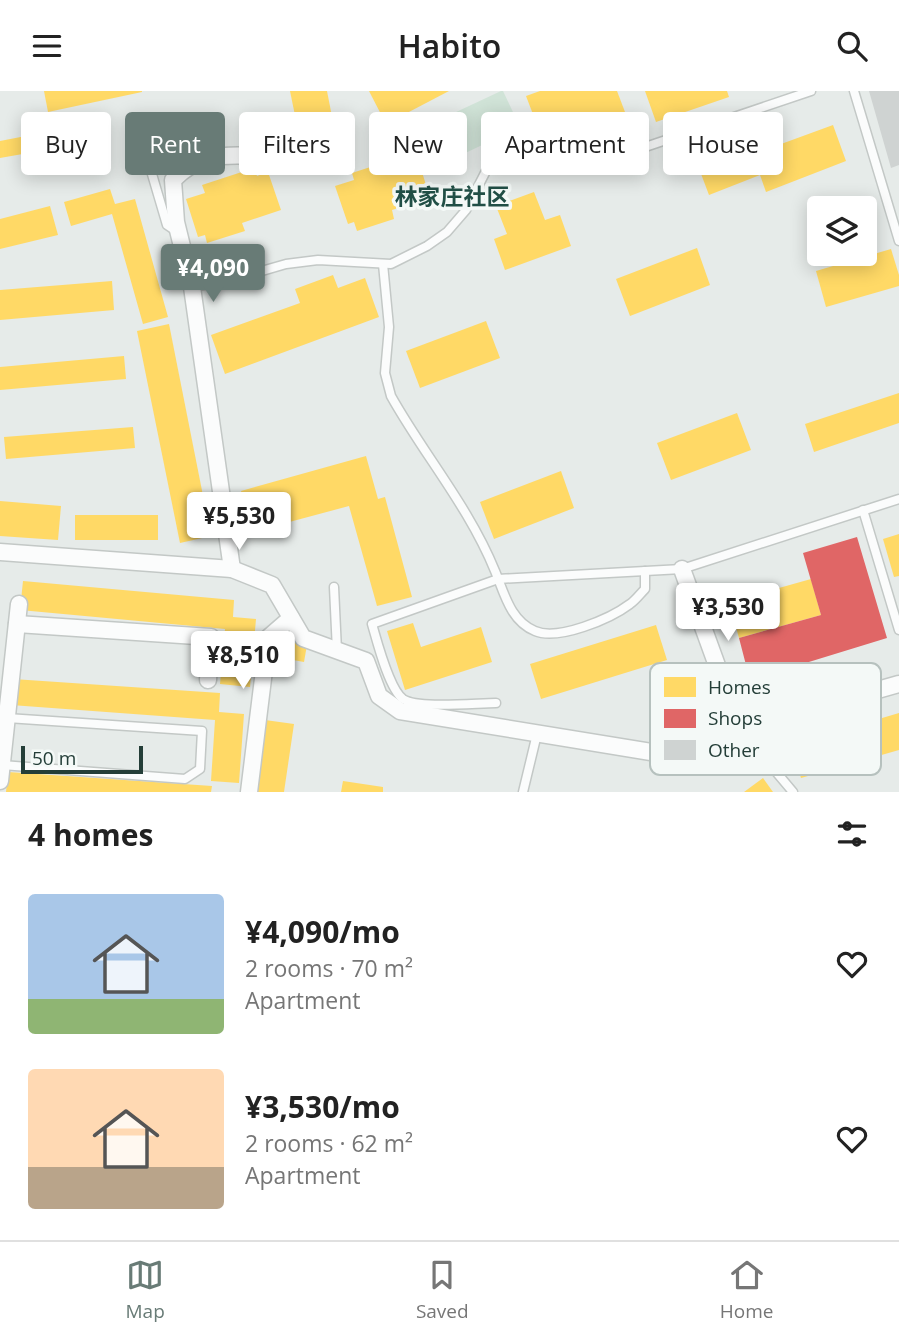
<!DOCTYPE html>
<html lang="en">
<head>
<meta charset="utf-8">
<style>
  :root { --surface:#fff; --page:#f2f2f2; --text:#222; --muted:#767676; --line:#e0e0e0; --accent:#687b76 }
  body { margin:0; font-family:"Open Sans","Noto Sans SC",sans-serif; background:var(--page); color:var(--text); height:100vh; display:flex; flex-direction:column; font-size:26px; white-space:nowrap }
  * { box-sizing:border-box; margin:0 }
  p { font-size:23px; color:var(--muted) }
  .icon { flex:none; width:38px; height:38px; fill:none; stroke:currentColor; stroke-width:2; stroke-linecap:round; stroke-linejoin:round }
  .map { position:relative; height:701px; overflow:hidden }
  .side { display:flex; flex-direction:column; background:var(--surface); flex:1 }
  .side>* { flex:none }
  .banner { position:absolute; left:21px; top:21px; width:858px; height:63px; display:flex; gap:14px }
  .fabs { position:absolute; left:807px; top:105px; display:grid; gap:14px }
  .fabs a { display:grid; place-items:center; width:70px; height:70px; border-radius:7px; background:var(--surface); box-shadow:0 4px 18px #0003; font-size:35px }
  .scale { position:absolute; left:21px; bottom:18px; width:122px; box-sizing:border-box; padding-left:7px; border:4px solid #243e38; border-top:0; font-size:19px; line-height:24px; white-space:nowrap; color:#243e38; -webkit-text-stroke:5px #f4f9f7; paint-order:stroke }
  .price { position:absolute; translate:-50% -60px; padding:0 16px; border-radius:7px; background:#fff; color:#222; font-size:23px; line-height:46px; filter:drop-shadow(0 2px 4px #0008) }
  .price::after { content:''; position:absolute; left:50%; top:42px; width:21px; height:16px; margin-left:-10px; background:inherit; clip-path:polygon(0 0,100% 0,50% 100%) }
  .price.selected { background:var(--accent); color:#fff }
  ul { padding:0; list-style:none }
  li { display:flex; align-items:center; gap:21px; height:175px; padding:0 28px }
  li span { display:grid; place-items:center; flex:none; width:196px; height:140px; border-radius:7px; color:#555 }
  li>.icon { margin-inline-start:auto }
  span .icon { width:84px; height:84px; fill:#fffc; stroke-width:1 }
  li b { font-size:30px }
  h2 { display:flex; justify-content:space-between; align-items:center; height:84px; padding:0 28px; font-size:30px }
  .pill { padding:0 24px; border-radius:7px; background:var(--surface); box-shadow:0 4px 18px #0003; font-size:24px; line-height:63px }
  .pill.selected { background:var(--accent); color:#fff }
  header { display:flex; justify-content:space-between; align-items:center; height:91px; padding:0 28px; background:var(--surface); font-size:32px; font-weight:600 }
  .tabs { display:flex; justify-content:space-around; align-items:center; height:98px; border-top:2px solid var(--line); background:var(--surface); font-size:19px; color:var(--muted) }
  .tabs a { display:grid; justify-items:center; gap:4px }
  .tabs .selected { color:var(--accent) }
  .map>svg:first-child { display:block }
</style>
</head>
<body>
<header><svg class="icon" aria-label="menu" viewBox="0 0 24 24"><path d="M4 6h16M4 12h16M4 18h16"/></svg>Habito<svg class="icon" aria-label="search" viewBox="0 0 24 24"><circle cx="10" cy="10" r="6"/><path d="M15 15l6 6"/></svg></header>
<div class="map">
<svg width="899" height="701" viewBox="0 0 899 701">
  <rect width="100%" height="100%" fill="#e6ebe9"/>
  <polygon fill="#d0e3d7" points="501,0 503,0 520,36 457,66 439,29"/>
  <g fill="#ffd966">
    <polygon points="44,0 142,0 142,1 48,21"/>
    <polygon points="290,0 327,0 335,41 300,49"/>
    <polygon points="369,0 449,0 386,33"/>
    <polygon points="540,0 617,0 625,21 544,52 526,5"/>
    <polygon points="645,0 727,0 729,6 656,31"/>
    <polygon points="833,34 846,70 766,101 760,84 709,104 692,59 749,37 759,61"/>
    <polygon points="31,44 34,61 0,67 0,50"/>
    <polygon points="404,65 406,72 418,68 430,107 392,119 394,128 357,140 354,131 348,133 335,95 354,89 352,82"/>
    <polygon points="254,77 257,85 268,81 281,119 242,132 245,140 207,152 205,144 198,146 186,108 205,102 202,94"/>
    <polygon points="110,98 115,113 135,108 168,226 143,233 112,123 71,135 64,111"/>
    <polygon points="534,101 545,129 560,124 571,155 505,179 494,148 507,143 496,115"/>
    <polygon points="50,115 58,144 0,158 0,128"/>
    <polygon points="697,157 710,194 630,225 616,188"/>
    <polygon points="891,158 899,184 899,195 826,216 816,180"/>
    <polygon points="333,184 338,197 365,187 379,226 225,283 211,244 300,212 295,198"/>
    <polygon points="112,190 114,219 0,229 0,199"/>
    <polygon points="486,230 500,267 420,297 406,260"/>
    <polygon points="169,233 211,445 180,452 137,240"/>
    <polygon points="124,265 126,288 0,299 0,276"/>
    <polygon points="899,302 899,332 814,361 805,333"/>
    <polygon points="737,322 751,359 671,389 657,352"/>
    <polygon points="133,336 135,357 6,368 4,346"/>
    <polygon points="366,365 378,408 385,406 412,506 377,515 349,415 252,441 241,400"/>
    <polygon points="561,380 574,417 494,448 480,411"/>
    <polygon points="0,410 61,415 58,449 0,445"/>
    <rect x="75" y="424" width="83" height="25"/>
    <polygon points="899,443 899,485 894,486 883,448"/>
    <polygon points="811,488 821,524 739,547 729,511"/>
    <polygon points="23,490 234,509 233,526 256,528 250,596 220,593 225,538 20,519"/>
    <polygon points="413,532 421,556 481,536 492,571 405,599 387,540"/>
    <polygon points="656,534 667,569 541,608 530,573"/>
    <polygon points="285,550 307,554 304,571 282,567"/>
    <polygon points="13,588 220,602 219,621 244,623 239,692 211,690 215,629 11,614"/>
    <polygon points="899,622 899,659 801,687 791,654"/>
    <polygon points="265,629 294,633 284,701 254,701"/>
    <polygon points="8,681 212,695 211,701 6,701"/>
    <polygon points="763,687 773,701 744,701"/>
    <polygon points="343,690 383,696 383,701 341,701"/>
  </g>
  <polygon fill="#e06666" points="857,446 887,547 773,582 746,574 739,547 821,524 803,462"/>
  <polygon fill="#cfd3d2" points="869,0 899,0 899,74 891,77"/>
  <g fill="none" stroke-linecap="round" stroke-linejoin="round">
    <defs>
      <g id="lane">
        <polyline points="854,0 899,150"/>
        <polyline points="144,56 167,134 176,140"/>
        <path d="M383 173 389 236 385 282 391 305C424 364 469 416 495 480 504 501 510 530 535 540 558 550 610 528 630 513 636 509 640 503 645 498V480"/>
        <polyline points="192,196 227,190 286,173 318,169 391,173 427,155 447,141 466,119 487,78 514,64 545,64 576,76 589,75 811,0"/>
        <polyline points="863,419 899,539"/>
        <polyline points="334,496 337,560"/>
        <path d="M496 612C476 612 418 618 403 608 389 598 377 550 372 533L498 488 682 478 899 408"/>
        <polyline points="740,638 793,701"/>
        <polyline points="2,674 185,688 200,678 202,640 7,627"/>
        <polyline points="523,701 537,643"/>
      </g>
      <g id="street">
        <polyline points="0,461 232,478 272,494 303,547 366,570 379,605 400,620 651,661 666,659 899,593"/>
        <path d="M232 478 192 196 176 131 173 89C214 47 251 75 298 60 307 58 315 52 323 48"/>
        <polyline points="682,478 740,638"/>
        <polyline points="17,533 211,546 208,589"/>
        <polyline points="0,690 19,513"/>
        <polyline points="249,701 268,547 291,527"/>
      </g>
    </defs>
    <use href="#lane" stroke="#c3c8c6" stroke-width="11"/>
    <use href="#street" stroke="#c3c8c6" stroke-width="19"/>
    <use href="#lane" stroke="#fbfcfc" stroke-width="8"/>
    <use href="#street" stroke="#fbfcfc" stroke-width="16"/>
  </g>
  <g text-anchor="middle" stroke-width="7" stroke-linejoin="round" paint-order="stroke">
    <g font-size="23" font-weight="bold" fill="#214f46" stroke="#f4f9f7">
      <text x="452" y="114">林家庄社区</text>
    </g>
  </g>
  <rect x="650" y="572" width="231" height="112" rx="10" fill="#f4f9f7" stroke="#b6c1be" stroke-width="2"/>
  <rect x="664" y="586" width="32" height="20" fill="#ffd966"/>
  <rect x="664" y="618" width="32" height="19" fill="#e06666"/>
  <rect x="664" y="649" width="32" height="20" fill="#cfd3d2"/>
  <g font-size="19" fill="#243e38">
    <text x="708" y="603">Homes</text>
    <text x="708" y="634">Shops</text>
    <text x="708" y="666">Other</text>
  </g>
</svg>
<div class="fabs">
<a><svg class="icon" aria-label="layers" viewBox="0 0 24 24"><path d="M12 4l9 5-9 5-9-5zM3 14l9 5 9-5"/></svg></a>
</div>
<div class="scale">50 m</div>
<b class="price selected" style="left:213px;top:213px">¥4,090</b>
<b class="price" style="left:239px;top:461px">¥5,530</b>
<b class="price" style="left:728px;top:552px">¥3,530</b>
<b class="price" style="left:243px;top:600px">¥8,510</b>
<div class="banner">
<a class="pill">Buy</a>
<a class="pill selected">Rent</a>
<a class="pill">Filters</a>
<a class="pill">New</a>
<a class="pill">Apartment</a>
<a class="pill">House</a>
</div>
</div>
<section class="side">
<h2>4 homes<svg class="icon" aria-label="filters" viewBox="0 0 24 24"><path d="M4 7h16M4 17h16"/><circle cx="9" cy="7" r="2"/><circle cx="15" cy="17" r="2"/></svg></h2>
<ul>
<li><span style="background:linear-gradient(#a9c7e8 75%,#8fb573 0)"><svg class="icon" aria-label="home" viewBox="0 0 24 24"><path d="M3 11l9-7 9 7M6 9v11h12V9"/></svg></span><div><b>¥4,090/mo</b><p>2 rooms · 70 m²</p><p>Apartment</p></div><svg class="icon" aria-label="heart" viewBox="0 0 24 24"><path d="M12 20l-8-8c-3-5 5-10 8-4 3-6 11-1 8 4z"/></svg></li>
<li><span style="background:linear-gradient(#ffd9b3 70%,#b9a48a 0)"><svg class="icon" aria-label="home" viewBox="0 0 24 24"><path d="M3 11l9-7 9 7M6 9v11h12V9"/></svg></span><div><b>¥3,530/mo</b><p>2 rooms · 62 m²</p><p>Apartment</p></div><svg class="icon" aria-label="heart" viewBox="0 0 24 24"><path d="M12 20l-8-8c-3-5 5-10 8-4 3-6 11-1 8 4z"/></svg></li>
</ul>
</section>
<nav class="tabs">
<a class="selected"><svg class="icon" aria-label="map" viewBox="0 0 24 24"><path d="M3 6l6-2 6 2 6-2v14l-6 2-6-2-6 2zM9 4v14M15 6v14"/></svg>Map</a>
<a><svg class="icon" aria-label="saved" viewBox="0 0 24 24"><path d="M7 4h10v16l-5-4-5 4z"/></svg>Saved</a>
<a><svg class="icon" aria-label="home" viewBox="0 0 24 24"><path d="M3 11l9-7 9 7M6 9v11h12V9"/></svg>Home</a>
</nav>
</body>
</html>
